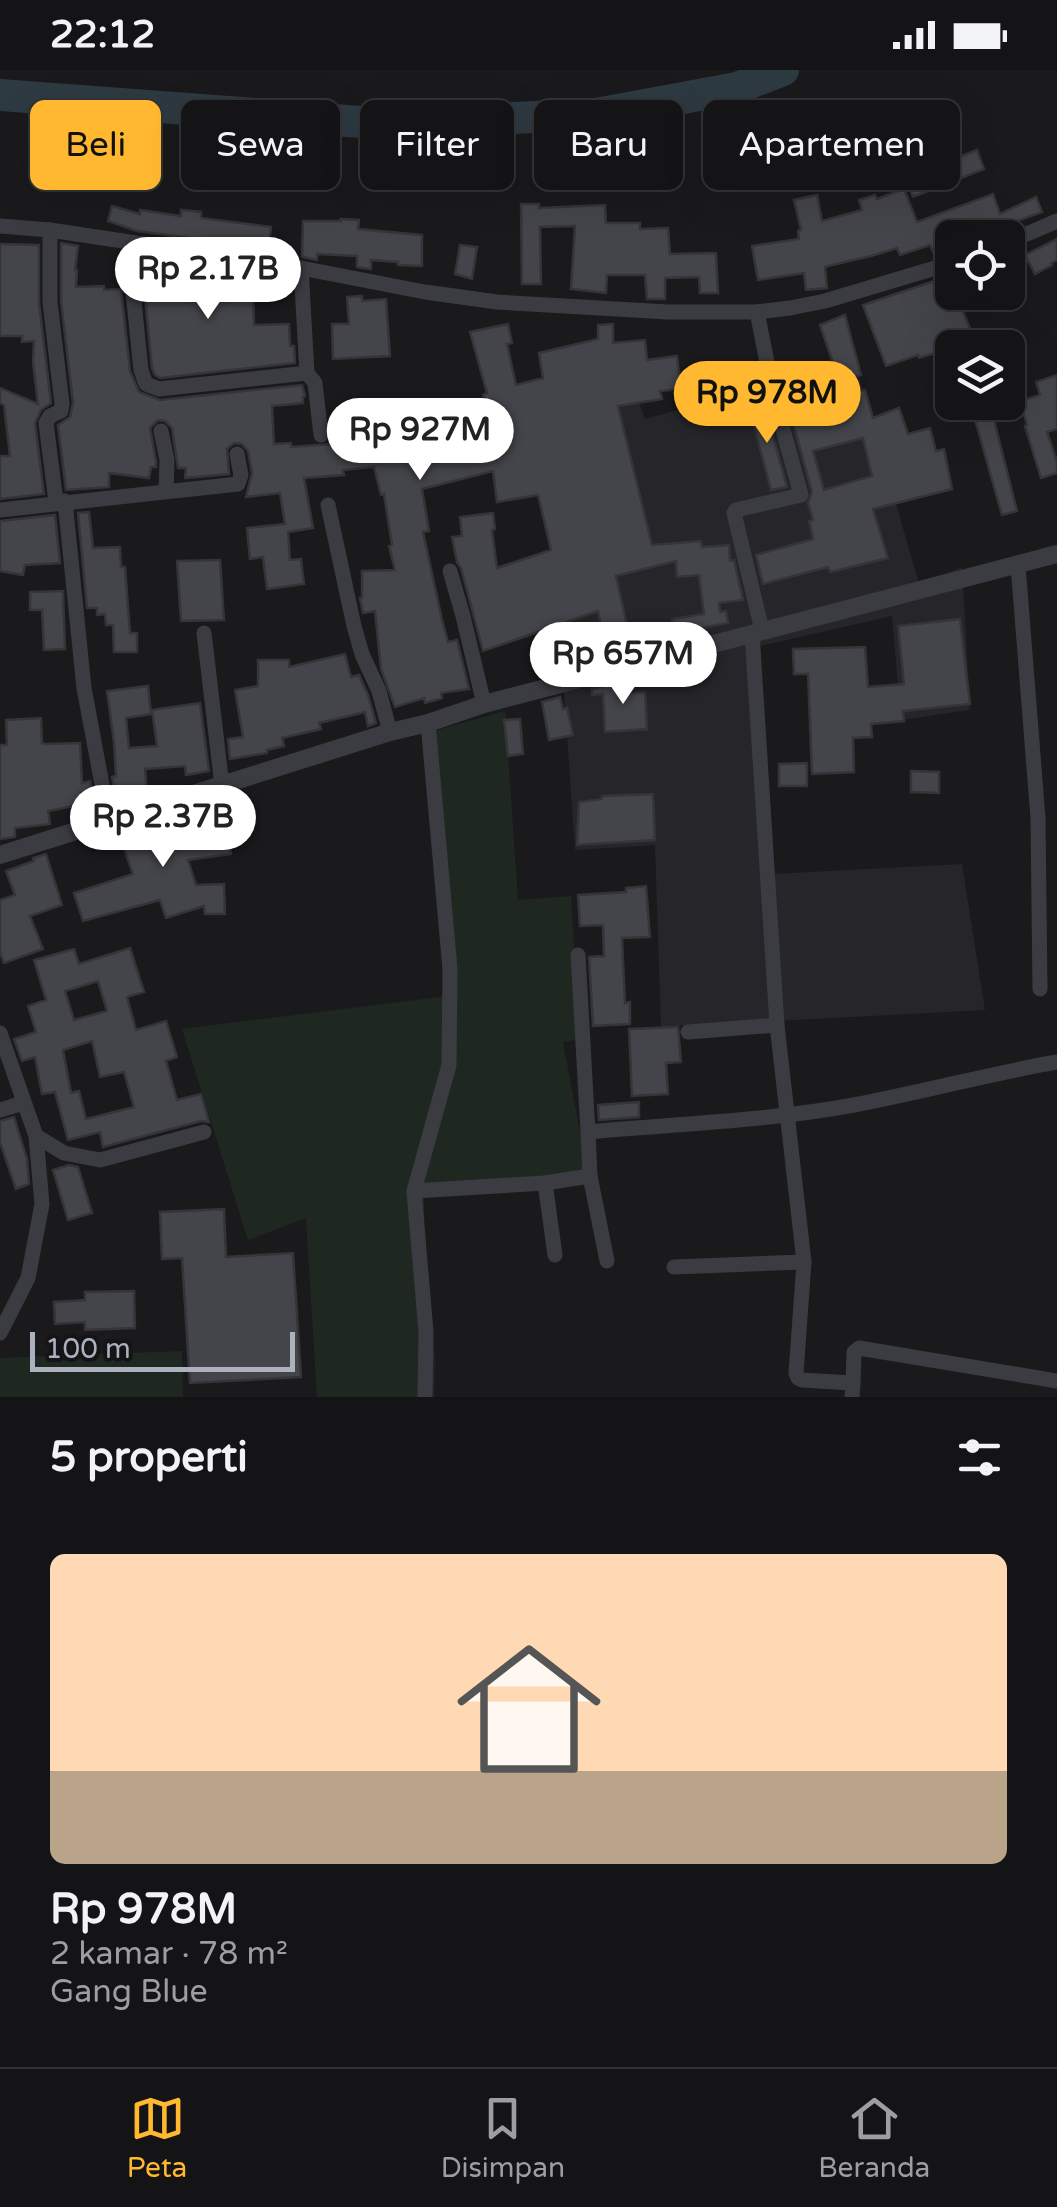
<!DOCTYPE html>
<html lang="id">
<head>
<meta charset="utf-8">
<style>
  :root { --surface:#141416; --page:#1d1d1f; --text:#f1f3f6; --muted:#9d9ea1; --line:#333335; --accent:#ffb830 }
  body { margin:0; font-family:"Varela Round",sans-serif; background:var(--page); color:var(--text); height:100vh; display:flex; flex-direction:column; font-size:38px; white-space:nowrap }
  * { box-sizing:border-box; margin:0 }
  p { font-size:32px; color:var(--muted) }
  .icon { flex:none; width:55px; height:55px; fill:none; stroke:currentColor; stroke-width:2; stroke-linecap:round; stroke-linejoin:round }
  .map { position:relative; height:1327px; overflow:hidden }
  .details { display:flex; flex-direction:column; background:var(--surface); flex:1 }
  .details>* { flex:none }
  .guide { position:absolute; left:30px; top:30px; width:998px; height:90px; display:flex; gap:20px }
  .fabs { position:absolute; left:935px; top:150px; display:grid; gap:20px }
  .fabs a { display:grid; place-items:center; width:90px; height:90px; border-radius:15px; background:var(--surface); box-shadow:0 10px 40px #0002,0 0 0 2px var(--line); font-size:50px }
  .scale { position:absolute; left:30px; bottom:25px; width:265px; box-sizing:border-box; padding-left:10px; border:5px solid #abb1bd; border-top:0; font-size:28px; line-height:35px; white-space:nowrap; color:#abb1bd; -webkit-text-stroke:8px #151518; paint-order:stroke }
  .price { position:absolute; translate:-50% -85px; padding:0 22px; border-radius:35px; background:#fff; color:#222; font-size:32px; line-height:65px; filter:drop-shadow(0 2px 5px #0008) }
  .price::after { content:''; position:absolute; left:50%; top:60px; width:30px; height:22px; margin-left:-15px; background:inherit; clip-path:polygon(0 0,100% 0,50% 100%) }
  .price.active { background:var(--accent); color:#111 }
  ul { padding:0; list-style:none }
  li { display:grid; align-content:center; gap:20px; height:530px; padding:0 50px }
  li+li { border-top:2px solid var(--line) }
  li span { display:grid; place-items:center; height:310px; border-radius:15px; color:#555 }
  li>.icon { margin-inline-start:auto }
  span .icon { width:180px; height:180px; fill:#fffc; stroke-width:1 }
  li b { font-size:42px }
  h2 { display:flex; justify-content:space-between; align-items:center; height:120px; padding:0 50px; font-size:42px }
  .pill { padding:0 35px; border-radius:15px; background:var(--surface); box-shadow:0 10px 40px #0002,0 0 0 2px var(--line); font-size:35px; line-height:90px }
  .pill.active { background:var(--accent); color:#111 }
  .status { display:flex; justify-content:space-between; align-items:center; height:70px; padding:0 50px; background:var(--surface); direction:ltr }
  .status svg { height:28px; fill:currentColor }
  .tabs { display:flex; justify-content:space-around; align-items:center; height:140px; border-top:2px solid var(--line); background:var(--surface); font-size:28px; color:var(--muted) }
  .tabs a { display:grid; justify-items:center; gap:5px }
  .tabs .active { color:var(--accent) }
  .map>svg:first-child { display:block }
</style>
</head>
<body>
<div class="status"><b>22:12</b><svg viewBox="0 0 49 12"><path d="M0 12V9h3v3zM5 12V6h3v6zM10 12V3h3v9zM15 12V0h3v12zM26 1h20v11H26zM47 4h2v5h-2z"/></svg></div>
<div class="map">
<svg width="1057" height="1327" viewBox="0 0 1057 1327">
  <rect width="100%" height="100%" fill="#1a1a1d"/>
  <polygon fill="#26262a" points="629,306 645,349 770,315 773,334 860,308 919,514 962,497 970,640 901,650 892,546 760,576 773,804 962,794 985,940 661,957 655,775 575,780 563,608 585,595 517,341"/>
  <g fill="#1f2820">
    <polygon points="505,641 518,830 571,826 580,969 563,972 588,1105 424,1120 425,1207 435,1285 434,1327 317,1327 306,1148 248,1170 182,959 448,926 427,663"/>
    <polygon points="182,1281 183,1327 0,1327 0,1288"/>
  </g>
  <g fill="none" stroke-linecap="round" stroke-linejoin="round">
    <polyline stroke="#2e3a42" stroke-width="32" points="0,25 388,54 596,44 737,18 783,0"/>
  </g>
  <g fill="#44454a" stroke="#343439" stroke-width="2.5" fill-rule="evenodd">
    <polygon points="925,72 929,84 946,80 949,91 977,80 984,99 913,127 904,104 908,103 901,79"/>
    <polygon points="904,119 917,152 993,124 1000,144 1036,127 1042,142 984,163 980,155 942,168 946,178 933,182 930,175 900,185 897,178 871,186 828,196 825,197 827,218 806,220 804,203 758,210 752,176 799,169 798,161 801,160 794,130 817,125 822,151 862,140 859,130 875,125 877,129"/>
    <polygon points="521,134 539,134 539,138 605,135 606,153 640,153 640,159 668,158 670,184 716,183 718,223 700,223 699,207 665,208 665,229 647,229 645,205 607,205 606,223 571,219 575,156 540,157 541,214 522,214"/>
    <polygon points="112,136 140,144 140,140 181,146 181,140 201,142 201,148 271,157 268,182 249,179 250,176 137,161 108,151"/>
    <polygon points="341,149 359,150 358,159 422,165 422,196 398,195 398,192 371,190 371,199 363,198 357,197 357,186 317,184 317,190 302,187 303,151 341,151"/>
    <polygon points="1057,169 1057,190 1051,193 1052,195 1035,204 1025,185"/>
    <path d="M61 173 78 176 75 200H77L76 217 104 216V220L121 219 130 301 139 322 160 330 302 315 305 326 303 327V333L272 336 274 374 291 373V377L345 373 344 365 366 363 368 378 407 368 405 352 436 350 434 338 485 332 483 325 487 323 470 262 508 254 512 273 507 274 516 315 543 308 539 283 598 269V255L613 254V273L645 270 647 290 677 286 681 319 660 321 662 329 618 336 652 475 701 471 702 477 729 475 730 491 734 490 743 530 719 533 720 542 726 541 728 553 674 563 672 549 704 544 699 505 677 507 676 491 616 506 627 556 602 561 598 541 483 581 461 498 457 492 452 467 462 466 460 447 493 443 495 459 492 460 497 498 551 480 538 425 497 432 493 401 422 419 429 461 423 462 442 550 448 572 457 570 469 619 441 623 442 628 425 633 424 628 395 637 381 599 375 541 363 543 360 528H362V501L395 500 389 476 392 475 384 424 381 425 374 397 343 400 344 405 304 408 313 458 288 462 290 490 301 489 304 514 267 519 263 487 250 489 247 458 285 454 280 423 246 427 252 403 248 381 242 374 234 373 227 379 229 404 185 408 186 398H178L172 358 165 351 158 350 150 358 156 391V397H151L149 408 109 403V417L66 420 58 355 70 347 73 333 61 231ZM485 349 491 379 465 386 457 353Z"/>
    <polygon points="0,174 39,175 39,233 51,333 41,340 35,353 44,424 0,429 0,386 10,386 4,335 0,333 0,318 38,334 33,293 34,271 22,272 22,266 0,266"/>
    <polygon points="460,175 477,177 472,209 455,204"/>
    <polygon points="151,190 170,190 198,194 197,202 240,200 257,203 257,223 253,223 254,255 289,254 290,276 294,276 295,293 160,308 155,305 152,298 144,217 144,212 152,211"/>
    <polygon points="952,205 952,222 955,222 978,278 952,278 919,288 918,285 886,296 863,235"/>
    <polygon points="362,226 362,231 386,229 390,286 333,289 332,254 349,254 347,227"/>
    <polygon points="845,245 861,305 840,313 820,255"/>
    <polygon points="1057,305 1057,359 1047,362 1057,392 1057,403 1041,408 1025,356 1027,355 1020,331 1040,325 1036,312"/>
    <path d="M815 319 816 324 865 320 873 348 899 338 908 364 930 358 936 381 944 379 952 419 873 439 888 488 830 502 828 497 763 514 756 485 813 469 809 451 813 450 808 433 812 422 786 327ZM863 368 872 406 824 420 813 381Z"/>
    <polygon points="763,330 787,417 771,420 748,334"/>
    <polygon points="992,342 1017,441 1002,445 974,346"/>
    <polygon points="89,442 93,478 120,477 121,497 125,497 130,563 137,563 137,582 114,582 113,555 106,555 105,544 97,545 97,538 87,538 78,443"/>
    <polygon points="55,445 60,493 25,495 23,505 0,501 0,451"/>
    <polygon points="220,490 224,550 181,551 177,491"/>
    <polygon points="63,521 65,579 44,580 42,540 30,540 30,522"/>
    <polygon points="960,549 970,634 903,641 904,651 871,654 872,667 853,668 854,702 812,704 808,604 794,604 793,579 865,577 868,617 904,614 898,556"/>
    <polygon points="345,584 351,607 359,605 368,625 376,653 368,656 365,642 319,653 321,659 282,668 284,676 267,680 267,683 230,689 228,669 243,667 235,620 258,616 258,590 289,590 289,597"/>
    <polygon points="628,609 629,623 645,622 647,659 605,662 603,624 592,625 592,619"/>
    <polygon points="148,616 151,644 126,648 129,678 157,676 152,640 200,633 209,701 186,705 185,696 145,699 147,722 115,724 112,707 116,706 114,672 107,621"/>
    <polygon points="560,627 563,639 567,638 573,665 549,670 542,632"/>
    <polygon points="41,648 42,673 45,674 80,673 82,713 90,711 94,732 48,741 50,754 15,758 15,767 0,769 0,675 7,675 6,650"/>
    <polygon points="520,649 523,684 508,686 504,650"/>
    <polygon points="807,693 807,716 779,716 779,694"/>
    <polygon points="911,701 939,702 939,723 911,722"/>
    <polygon points="653,724 655,770 577,775 579,732 602,729 602,726"/>
    <polygon points="196,736 199,758 227,754 231,784 188,790 196,815 224,814 225,844 205,844 204,836 166,848 160,830 83,851 74,823 133,804 120,767 177,748 176,742"/>
    <polygon points="46,784 62,835 30,846 43,879 4,893 0,883 0,830 15,825 6,801 34,791 33,788"/>
    <polygon points="646,816 650,867 622,868 625,933 630,932 630,954 593,956 589,887 604,886 603,855 580,856 578,825 626,822 626,818"/>
    <path d="M130 878 144 922 127 927 136 960 166 951 177 987 166 991 177 1030 201 1024 209 1052 201 1051 103 1077 100 1062 68 1070 55 1022 42 1024 35 987 22 991 14 969 36 962 28 936 46 930 34 890 74 879 79 894ZM98 911 107 941 74 950 65 921ZM92 971 100 1007 124 1002 134 1037 86 1049 79 1021 71 1023 63 980Z"/>
    <polygon points="678,957 681,992 666,993 668,1024 632,1026 629,959"/>
    <polygon points="639,1032 639,1047 599,1050 598,1035"/>
    <polygon points="14,1047 27,1089 29,1114 16,1119 0,1072 0,1051"/>
    <polygon points="69,1095 78,1097 92,1143 68,1150 53,1100"/>
    <polygon points="224,1139 226,1187 293,1183 301,1307 190,1313 182,1188 162,1189 160,1142"/>
    <polygon points="134,1221 135,1258 85,1260 85,1252 55,1254 54,1232 85,1230 85,1222"/>
  </g>
  <g fill="none" stroke-linecap="round" stroke-linejoin="round">
    <g stroke="#3b3c42" stroke-width="15">
      <polyline points="0,156 50,160 301,198 425,222 497,232 668,242 757,242 790,238 825,231 952,193"/>
      <polyline points="50,160 50,232 62,334 61,341 50,346 46,353 56,432"/>
      <polyline points="1008,172 1057,151"/>
      <polyline points="128,173 141,300 146,314 159,319 307,303 315,313 321,365"/>
      <polyline points="301,198 307,303"/>
      <polyline points="757,242 774,327 801,425 736,440 734,443 762,560"/>
      <polyline points="161,361 167,390 166,421"/>
      <polyline points="65,431 84,618 109,752"/>
      <polyline points="328,435 354,556 362,584 379,621 390,662"/>
      <polyline points="0,440 238,414 241,405 237,384"/>
      <polyline points="1018,495 1038,748 1040,919"/>
      <polyline points="450,501 463,546 484,634"/>
      <polyline points="204,563 222,716"/>
      <polyline points="752,563 777,955 804,1192 796,1303 798,1308 802,1310 853,1313 852,1327"/>
      <polyline points="578,885 588,1062"/>
      <polyline points="688,962 777,955"/>
      <polyline points="0,963 36,1066 42,1134 28,1208 0,1263"/>
      <polyline points="0,1040 23,1033"/>
      <polyline points="36,1066 64,1083 100,1090 204,1062"/>
      <polyline points="590,1106 607,1191"/>
      <polyline points="545,1113 555,1185"/>
      <path d="M414 1121 545 1113 590 1106 588 1062C676 1054 767 1051 854 1035 922 1022 989 1004 1057 992"/>
      <polyline points="674,1197 804,1192"/>
      <polyline points="853,1313 854,1282 859,1278 1057,1311"/>
      <polyline points="425,1327 426,1262 414,1121 449,995 450,899 428,653"/>
    </g>
    <polyline stroke="#3b3c42" stroke-width="18" points="0,785 390,662 428,653 484,634 1057,484"/>
  </g>
</svg>
<div class="fabs">
<a><svg class="icon" aria-label="locate" viewBox="0 0 24 24"><circle cx="12" cy="12" r="6"/><path d="M12 2v4M12 18v4M2 12h4M18 12h4"/></svg></a>
<a><svg class="icon" aria-label="layers" viewBox="0 0 24 24"><path d="M12 4l9 5-9 5-9-5zM3 14l9 5 9-5"/></svg></a>
</div>
<div class="scale">100 m</div>
<b class="price" style="left:208px;top:252px">Rp 2.17B</b>
<b class="price active" style="left:767px;top:376px">Rp 978M</b>
<b class="price" style="left:420px;top:413px">Rp 927M</b>
<b class="price" style="left:623px;top:637px">Rp 657M</b>
<b class="price" style="left:163px;top:800px">Rp 2.37B</b>
<div class="guide">
<a class="pill active">Beli</a>
<a class="pill">Sewa</a>
<a class="pill">Filter</a>
<a class="pill">Baru</a>
<a class="pill">Apartemen</a>
</div>
</div>
<section class="details">
<h2>5 properti<svg class="icon" aria-label="filters" viewBox="0 0 24 24"><path d="M4 7h16M4 17h16"/><circle cx="9" cy="7" r="2"/><circle cx="15" cy="17" r="2"/></svg></h2>
<ul>
<li><span style="background:linear-gradient(#ffd9b3 70%,#b9a48a 0)"><svg class="icon" aria-label="home" viewBox="0 0 24 24"><path d="M3 11l9-7 9 7M6 9v11h12V9"/></svg></span><div><b>Rp 978M</b><p>2 kamar · 78 m²</p><p>Gang Blue</p></div></li>
</ul>
</section>
<nav class="tabs">
<a class="active"><svg class="icon" aria-label="map" viewBox="0 0 24 24"><path d="M3 6l6-2 6 2 6-2v14l-6 2-6-2-6 2zM9 4v14M15 6v14"/></svg>Peta</a>
<a><svg class="icon" aria-label="saved" viewBox="0 0 24 24"><path d="M7 4h10v16l-5-4-5 4z"/></svg>Disimpan</a>
<a><svg class="icon" aria-label="home" viewBox="0 0 24 24"><path d="M3 11l9-7 9 7M6 9v11h12V9"/></svg>Beranda</a>
</nav>
</body>
</html>
